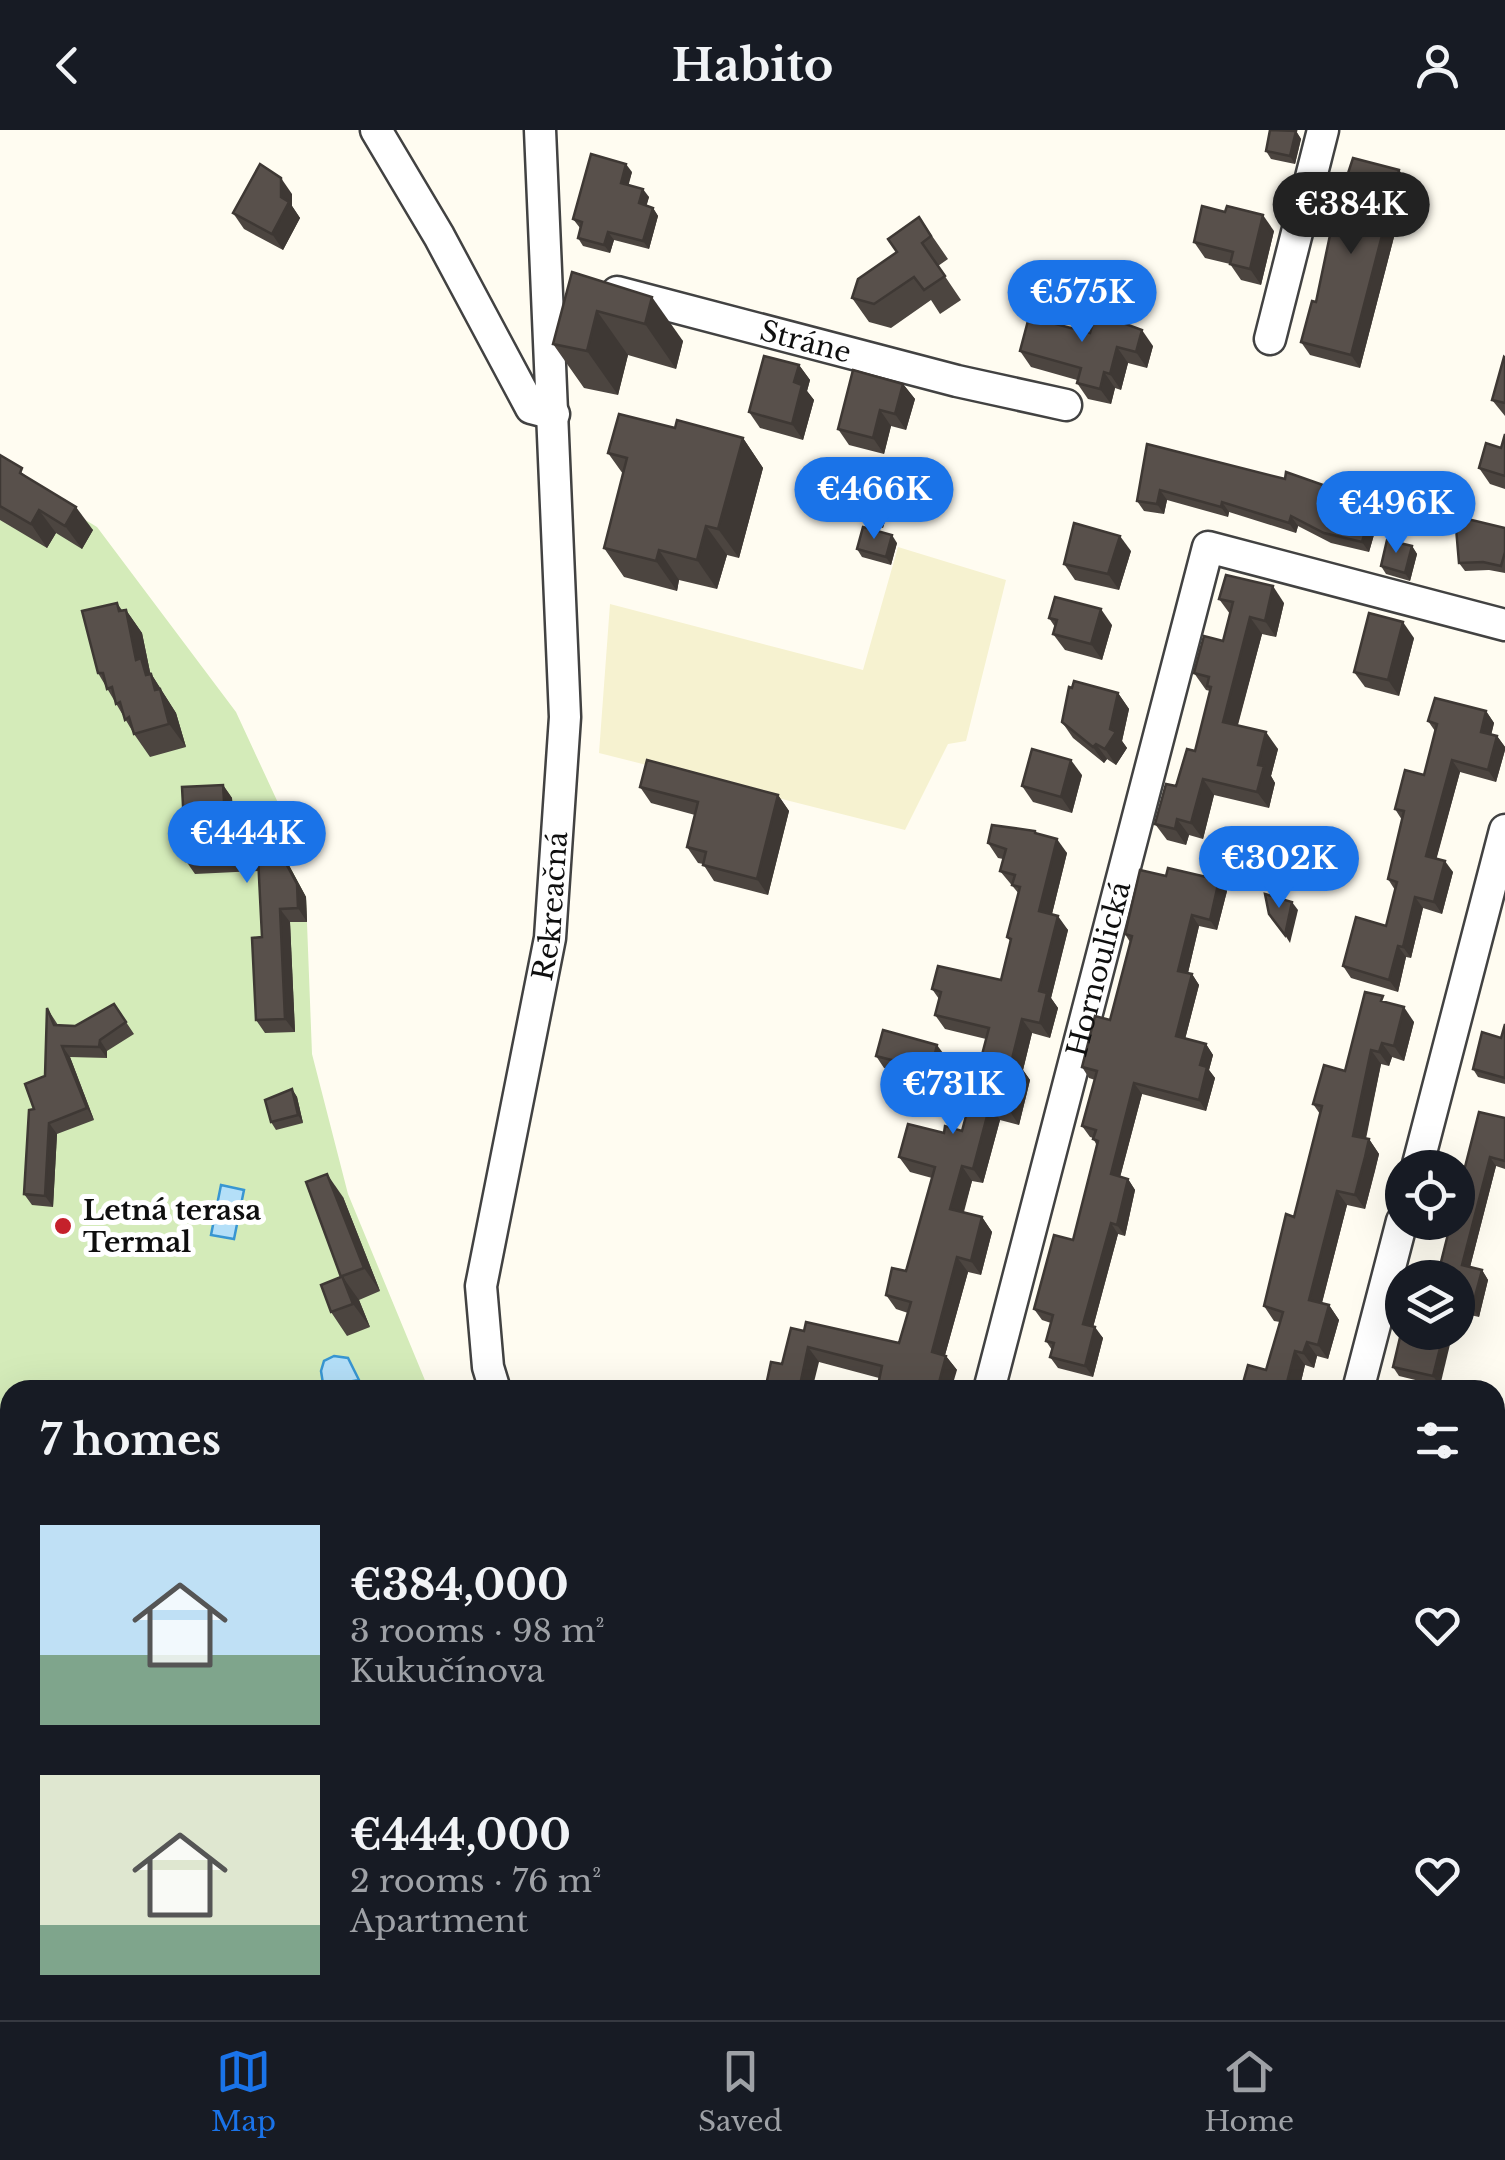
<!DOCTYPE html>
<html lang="en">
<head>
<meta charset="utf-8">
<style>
  :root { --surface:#171b24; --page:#20242c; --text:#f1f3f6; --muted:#9ea1a6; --line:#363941; --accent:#1a73e8 }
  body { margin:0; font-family:"Libre Baskerville",serif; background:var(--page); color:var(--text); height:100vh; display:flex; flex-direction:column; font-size:38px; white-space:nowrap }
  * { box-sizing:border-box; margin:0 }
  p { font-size:32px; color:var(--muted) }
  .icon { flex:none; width:55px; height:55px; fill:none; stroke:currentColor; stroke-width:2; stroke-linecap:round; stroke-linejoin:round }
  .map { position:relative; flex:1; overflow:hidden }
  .sheet { position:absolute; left:0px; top:1250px; width:1505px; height:640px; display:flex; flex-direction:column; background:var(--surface); border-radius:30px 30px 0 0; box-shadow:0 10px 40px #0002 }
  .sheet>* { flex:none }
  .fabs { position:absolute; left:1385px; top:1020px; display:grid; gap:20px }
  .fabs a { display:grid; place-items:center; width:90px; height:90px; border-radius:50%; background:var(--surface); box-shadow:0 10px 40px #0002; font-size:50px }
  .price { position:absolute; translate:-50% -85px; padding:0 22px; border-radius:35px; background:var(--accent); color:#fff; font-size:32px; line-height:65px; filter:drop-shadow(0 2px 5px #0008) }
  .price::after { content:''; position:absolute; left:50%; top:60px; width:30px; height:22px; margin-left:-15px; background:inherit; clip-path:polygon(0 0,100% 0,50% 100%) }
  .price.selected { background:#222; color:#fff }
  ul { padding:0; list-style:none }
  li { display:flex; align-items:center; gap:30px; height:250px; padding:0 40px }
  li span { display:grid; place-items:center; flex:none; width:280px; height:200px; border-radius:0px; color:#555 }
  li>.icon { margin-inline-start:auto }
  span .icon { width:120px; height:120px; fill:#fffc; stroke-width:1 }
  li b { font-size:42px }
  h2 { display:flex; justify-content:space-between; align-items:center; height:120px; padding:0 40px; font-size:42px }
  header { display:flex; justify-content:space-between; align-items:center; height:130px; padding:0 40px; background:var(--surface); font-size:45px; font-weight:700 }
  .tabs { display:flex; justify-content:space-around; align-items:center; height:140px; border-top:2px solid var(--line); background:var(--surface); font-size:28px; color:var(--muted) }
  .tabs a { display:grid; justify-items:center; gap:5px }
  .tabs .selected { color:var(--accent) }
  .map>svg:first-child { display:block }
</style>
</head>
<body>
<header><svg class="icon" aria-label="back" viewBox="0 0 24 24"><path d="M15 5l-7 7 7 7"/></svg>Habito<svg class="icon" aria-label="person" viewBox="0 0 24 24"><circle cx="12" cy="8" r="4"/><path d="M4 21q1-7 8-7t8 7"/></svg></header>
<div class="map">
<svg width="1505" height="1890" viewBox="0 0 1505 1890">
  <rect width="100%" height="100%" fill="#fffcf1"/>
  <polygon fill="#f6f2d0" points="898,417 1006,450 966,611 948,614 905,700 599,623 610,474 863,540"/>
  <polygon fill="#d4ebb9" points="0,338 97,397 236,582 286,690 277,712 306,767 312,924 348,1064 429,1260 10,1260 10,1880 880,1880 883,1890 0,1890"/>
  <g fill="#b4dff8" stroke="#3896d2" stroke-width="2.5">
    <polygon points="221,1055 244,1060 234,1109 211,1105"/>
    <polygon points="334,1226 348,1228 359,1250 330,1255 330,1260 324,1260 321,1241 324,1231"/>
    <polygon points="233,1880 400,1880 401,1890 232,1890"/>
  </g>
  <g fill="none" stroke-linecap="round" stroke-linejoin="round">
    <defs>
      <g id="minor">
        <polyline points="376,0 439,106 531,278 554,284"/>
        <path id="s1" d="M617 162 957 251 1066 275"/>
        <polyline points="1270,209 1323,0"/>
        <polyline points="1417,1038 1505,700"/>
        <path id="s2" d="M495 1260 488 1237 481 1156 550 808 565 587 540 0"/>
        <path id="s3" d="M989 1260 1208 417 1505 495"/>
        <polyline points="1358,1260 1402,1091"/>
        <polyline points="1495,1563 1505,1566"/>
        <polyline points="1101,1880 1147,1890"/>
        <polyline points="1046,1890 1047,1880"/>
      </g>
    </defs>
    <use href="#minor" stroke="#424242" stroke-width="35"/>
    <use href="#minor" stroke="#fff" stroke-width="30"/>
  </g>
  <g fill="#4c4540">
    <polygon points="1296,1 1301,9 1295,34 1271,29 1266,21"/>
    <polygon points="1399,40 1408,53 1360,238 1310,225 1301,212 1316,172"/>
    <polygon points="632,42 628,55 649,67 646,76 653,78 658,86 649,119 614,110 610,123 583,116 578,108 580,98 573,89"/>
    <polygon points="292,64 292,76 300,88 283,120 244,99 233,83"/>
    <polygon points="919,87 948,129 938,136 961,170 940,184 931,170 891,198 869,192 852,168 897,122"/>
    <polygon points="1274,101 1261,155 1241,150 1230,134 1205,128 1194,112"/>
    <polygon points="572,142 683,211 676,239 628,225 618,265 584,258 553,214"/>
    <polygon points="1090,203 1153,216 1147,238 1128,233 1121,260 1115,258 1111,274 1088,269 1077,253 1077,250 1031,237 1020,221"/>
    <polygon points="1505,228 1505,286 1492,270"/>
    <polygon points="799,235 810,250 807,261 814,270 803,310 760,298 749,282"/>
    <polygon points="903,254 915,269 906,300 891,296 884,324 849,315 838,299"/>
    <polygon points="675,298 743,308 763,338 739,428 727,425 717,459 679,450 677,461 624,447 604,418 623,344 608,323"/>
    <polygon points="1505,304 1505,359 1490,354 1479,338 1501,318"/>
    <polygon points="1147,314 1373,374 1380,384 1369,422 1331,413 1298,396 1296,403 1229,382 1228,387 1167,370 1164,384 1144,381 1137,371"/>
    <polygon points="0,325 93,400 82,419 56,403 47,418 0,390"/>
    <polygon points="885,362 891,370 883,398 859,391 854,383"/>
    <polygon points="1505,398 1505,443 1489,440 1465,441 1459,433"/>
    <polygon points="897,413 891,435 862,427 857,419"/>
    <polygon points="1412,416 1417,424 1410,451 1386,444 1381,436"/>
    <polygon points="1131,421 1119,460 1075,450 1064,434"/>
    <polygon points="1219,469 1284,473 1276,507 1262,504 1238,595 1278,619 1271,646 1275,653 1269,678 1214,665 1203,709 1189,705 1186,715 1167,710 1155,694 1195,621 1210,561 1206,560 1194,543 1223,511 1230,484"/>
    <polygon points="126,480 142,503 150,542 176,583 186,617 150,627 134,604 98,543 122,481"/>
    <polygon points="1049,488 1112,495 1102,530 1065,520 1053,504 1055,497"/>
    <polygon points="1414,508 1399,566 1365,557 1354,542"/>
    <polygon points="1118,563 1129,579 1122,611 1127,618 1116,635 1107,629 1104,633 1073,608 1062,592"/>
    <polygon points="1486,581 1494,593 1491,605 1497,606 1505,617 1505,620 1496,652 1460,642 1436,729 1453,742 1442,784 1423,778 1411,828 1406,827 1398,862 1351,848 1343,836 1386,796 1395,760 1388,749 1402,690 1395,679 1424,645 1435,601 1428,591"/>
    <polygon points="1082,645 1072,683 1033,672 1022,656"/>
    <polygon points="223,655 232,668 235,715 257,704 264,689 306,767 307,792 290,792 295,902 265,903 256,890 262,807 258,741 195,744 186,731"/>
    <polygon points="640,657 778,665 789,681 768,765 714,751 703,734 698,733 687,717 695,685 651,673"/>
    <polygon points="1035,701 1037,704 1067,723 1052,784 1068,800 1051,868 1058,878 1050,908 1032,903 1023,940 1030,950 1019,995 1000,990 983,1053 972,1051 964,1082 982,1087 992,1102 981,1145 968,1142 945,1225 957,1240 879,1248 819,1232 782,1234 804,1201 899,1213 908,1183 896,1179 886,1165 906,1141 932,1048 910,1042 899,1027 944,1003 962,1001 986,909 945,899 935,885 939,869 932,859 1001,850 1011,812 1007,807 1019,764 1000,741 1003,729 998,728 988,713"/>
    <polygon points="1166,746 1219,750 1227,761 1217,800 1199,796 1188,843 1192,844 1199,855 1185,909 1206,914 1213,925 1209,940 1215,948 1206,981 1142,964 1120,1047 1128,1049 1135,1060 1125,1106 1118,1104 1093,1197 1103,1208 1093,1247 1058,1238 1050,1227 1052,1220 1046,1211 1051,1193 1042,1190 1034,1179 1073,1110 1097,1016 1093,1008 1090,1007 1082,996 1095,950 1089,948 1082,937 1110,890 1130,812 1125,804"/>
    <polygon points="1388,873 1414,892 1404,931 1392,927 1389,936 1381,934 1366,1009 1369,1009 1379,1024 1375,1041 1365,1079 1347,1075 1322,1173 1329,1175 1339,1190 1328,1229 1317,1226 1314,1238 1305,1235 1299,1260 1241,1260 1266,1240 1280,1192 1274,1191 1264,1176 1294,1087 1320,984 1313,974 1345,941"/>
    <polygon points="114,874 134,904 107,921 107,928 70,927 94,990 57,1004 53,1077 32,1075 24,1064 34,979 45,946 47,878 58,895 75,896"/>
    <polygon points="1505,894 1505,954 1478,947 1473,939 1501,908"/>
    <polygon points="876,926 946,927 938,956 915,950 911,945 884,938"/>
    <polygon points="292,959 297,967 303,993 276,1000 271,992"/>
    <polygon points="1505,988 1505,1039 1496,1036 1470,1137 1482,1140 1488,1150 1479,1187 1466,1184 1464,1195 1458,1193 1458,1148 1447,1107 1435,1092 1458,1092 1465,1037"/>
    <polygon points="343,1067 380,1161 359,1170 370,1197 347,1206 331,1182 341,1147"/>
    <polygon points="1416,1202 1440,1256 1399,1246 1393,1237"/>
    <polygon points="1505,1665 1505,1830 1500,1849 1505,1890 1451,1890 1449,1888"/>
    <polygon points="433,1880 474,1880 438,1886"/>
  </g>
  <g fill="#3e3834">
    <polygon points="1296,1 1301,9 1295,34 1290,26"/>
    <polygon points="626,34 632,42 627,61 621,53"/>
    <polygon points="1399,40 1408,53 1360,238 1351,225"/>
    <polygon points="281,48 292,64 292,76 300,88 283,120 272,104 281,67"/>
    <polygon points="643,59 649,67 645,81 639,73"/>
    <polygon points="653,78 658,86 649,119 643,111"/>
    <polygon points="1263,85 1274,101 1261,155 1250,139"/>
    <polygon points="608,102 614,110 610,123 604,115"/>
    <polygon points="652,167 683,211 676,239 645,194"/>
    <polygon points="597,181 628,225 618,265 587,221"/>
    <polygon points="1142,200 1153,216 1147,238 1136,222"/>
    <polygon points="1117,217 1128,233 1121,260 1110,244"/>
    <polygon points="799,235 810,250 807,261 814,270 803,310 792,294 794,252"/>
    <polygon points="1104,242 1115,258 1111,274 1100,259"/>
    <polygon points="903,254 915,269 906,300 895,284"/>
    <polygon points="880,280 891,296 884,324 873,308"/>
    <polygon points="743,308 763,338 739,428 718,399"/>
    <polygon points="1160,360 1167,370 1164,384 1157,374"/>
    <polygon points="885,362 891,370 883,398 877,390"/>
    <polygon points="1222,372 1229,382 1228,387 1221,377"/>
    <polygon points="1373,374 1380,384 1369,422 1362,412"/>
    <polygon points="76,377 93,400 82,419 65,396"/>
    <polygon points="39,380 56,403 47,418 31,394"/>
    <polygon points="1291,386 1298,396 1296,403 1289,393"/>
    <polygon points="706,396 727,425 717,459 697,430"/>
    <polygon points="892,405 897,413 891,435 886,427"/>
    <polygon points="1120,406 1131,421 1119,460 1108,444"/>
    <polygon points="1412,416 1417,424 1410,451 1405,443"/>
    <polygon points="659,420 679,450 677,461 656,431"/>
    <polygon points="1273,456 1284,473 1276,507 1265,491"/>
    <polygon points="117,473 128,489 126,480 142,503 150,542 176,583 186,617 169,594 136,530"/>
    <polygon points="1101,479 1112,495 1102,530 1091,514"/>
    <polygon points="1250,487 1262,504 1234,608 1223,592"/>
    <polygon points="1403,492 1414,508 1399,566 1388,550"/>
    <polygon points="1118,563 1129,579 1122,611 1127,618 1116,635 1105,619"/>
    <polygon points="1486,581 1494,593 1489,614 1481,602"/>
    <polygon points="1266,602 1278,619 1271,646 1275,653 1269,678 1257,662 1258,635"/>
    <polygon points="1497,606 1505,617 1505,620 1496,652 1488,640"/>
    <polygon points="1096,614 1107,629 1104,633 1093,617"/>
    <polygon points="1071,630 1082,645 1072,683 1061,667"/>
    <polygon points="1452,630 1460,642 1434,738 1426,726"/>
    <polygon points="1203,649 1214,665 1203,709 1191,693"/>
    <polygon points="223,655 232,668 236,728 227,719"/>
    <polygon points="778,665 789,681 768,765 757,749"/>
    <polygon points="255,676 264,689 306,767 307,792 298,778"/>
    <polygon points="1177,689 1189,705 1186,715 1175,699"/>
    <polygon points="1057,709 1067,723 1049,796 1039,781"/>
    <polygon points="1445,731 1453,742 1442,784 1434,772"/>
    <polygon points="1219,750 1227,761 1217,800 1210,790"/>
    <polygon points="1415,767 1423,778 1411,828 1403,817"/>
    <polygon points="1292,772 1298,780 1290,813 1285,805"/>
    <polygon points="280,779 290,792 295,902 285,889"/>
    <polygon points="1192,785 1199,796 1186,851 1178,841"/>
    <polygon points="1058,786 1068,800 1051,868 1058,878 1050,908 1040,893 1039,861"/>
    <polygon points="1398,816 1406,827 1398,862 1389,850"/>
    <polygon points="1192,844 1199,855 1183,917 1176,906"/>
    <polygon points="1404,877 1414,892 1404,931 1394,916"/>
    <polygon points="1022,889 1032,903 1023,940 1030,950 1019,995 1009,980 1011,933"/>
    <polygon points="100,910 107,921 107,928 99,917"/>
    <polygon points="1382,913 1392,927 1389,936 1379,922"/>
    <polygon points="1206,914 1213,925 1209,940 1215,948 1206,981 1199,970 1200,935"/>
    <polygon points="937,915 946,927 938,956 930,944"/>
    <polygon points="62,916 70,927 94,990 87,978"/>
    <polygon points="1371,920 1381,934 1363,1020 1353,1006"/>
    <polygon points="1134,953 1142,964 1118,1055 1111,1044"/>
    <polygon points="292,959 297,967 303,993 298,985"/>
    <polygon points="990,975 1000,990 983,1053 973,1039"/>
    <polygon points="49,993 57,1004 53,1077 45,1066"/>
    <polygon points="1369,1009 1379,1024 1365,1079 1355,1065"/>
    <polygon points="1490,1027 1496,1036 1468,1145 1462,1135"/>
    <polygon points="962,1036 972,1051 960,1093 950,1079"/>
    <polygon points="327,1044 343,1067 380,1161 364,1138"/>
    <polygon points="1128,1049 1135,1060 1125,1106 1117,1095"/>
    <polygon points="1337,1061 1347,1075 1319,1184 1309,1170"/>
    <polygon points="982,1087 992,1102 981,1145 971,1131"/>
    <polygon points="1111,1093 1118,1104 1091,1205 1083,1194"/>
    <polygon points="957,1127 968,1142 942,1236 932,1222"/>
    <polygon points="1482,1140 1488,1150 1479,1187 1472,1178"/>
    <polygon points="342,1146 359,1170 370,1197 353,1174"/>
    <polygon points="1460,1174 1466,1184 1464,1195 1458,1186"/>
    <polygon points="1329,1175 1339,1190 1328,1229 1318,1215"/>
    <polygon points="1095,1197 1103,1208 1093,1247 1085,1236"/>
    <polygon points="1444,1202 1453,1202 1440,1256 1433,1246"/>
    <polygon points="1307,1212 1317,1226 1314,1238 1303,1223"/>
    <polygon points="808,1217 819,1232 812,1260 799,1260"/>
    <polygon points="1295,1221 1305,1235 1299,1260 1285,1260"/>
    <polygon points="946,1226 957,1240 951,1260 937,1260"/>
    <polygon points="1502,1389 1505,1394 1505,1406 1499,1428 1495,1423 1495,1413"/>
    <polygon points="1499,1797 1505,1806 1505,1830 1496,1862 1495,1860 1495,1810"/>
    <polygon points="1505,1861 1505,1890 1500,1890 1498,1888"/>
    <polygon points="36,1880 49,1880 47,1890 35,1890"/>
    <polygon points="512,1880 519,1880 521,1890 514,1890"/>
    <polygon points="1182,1880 1184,1880 1191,1890 1182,1890"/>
  </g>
  <g fill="#58504b" stroke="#3e3834" stroke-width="2.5">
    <polygon points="1270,0 1296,1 1290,26 1266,21"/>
    <polygon points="591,24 626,34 621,53 643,59 639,73 653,78 643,111 608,102 604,115 578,108 582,92 573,89"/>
    <polygon points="1353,28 1399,40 1351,225 1301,212 1312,171 1316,172 1334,86"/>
    <polygon points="260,34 281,48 281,67 289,72 272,104 233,83"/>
    <polygon points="1202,76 1225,82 1227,76 1263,85 1250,139 1230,134 1233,122 1194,112"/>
    <polygon points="919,87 931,106 922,113 945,146 924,160 914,147 874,174 852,168 858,149 897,122 888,109"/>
    <polygon points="572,142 652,167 645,194 597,181 587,221 553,214"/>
    <polygon points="1096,183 1142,200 1136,222 1117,217 1110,244 1104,242 1100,259 1077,253 1081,238 1020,221 1029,187 1090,203"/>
    <polygon points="764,226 799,235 794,252 802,255 792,294 749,282"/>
    <polygon points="1504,227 1505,228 1505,273 1492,270"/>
    <polygon points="853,240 903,254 895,284 880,280 873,308 838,299"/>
    <polygon points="619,284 675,298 677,290 743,308 718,399 706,396 697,430 659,420 656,431 604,418 627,328 608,323"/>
    <polygon points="1505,304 1505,346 1479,338 1486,313 1501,318"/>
    <polygon points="1147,314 1285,349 1286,342 1326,356 1324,362 1373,374 1362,412 1324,403 1291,386 1289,393 1222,372 1221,377 1160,360 1157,374 1137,371"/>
    <polygon points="0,325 22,338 20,343 76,377 65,396 39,380 31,394 0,376"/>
    <polygon points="862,356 885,362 877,390 854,383"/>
    <polygon points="1455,386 1505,398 1505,422 1501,436 1483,432 1459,433"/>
    <polygon points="1074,393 1120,406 1108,444 1064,434"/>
    <polygon points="863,397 892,405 886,427 857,419"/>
    <polygon points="1387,410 1412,416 1405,443 1381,436"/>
    <polygon points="1226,445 1273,456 1265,491 1250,487 1223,592 1266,602 1258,635 1264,636 1257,662 1203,649 1191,693 1177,689 1175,699 1155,694 1166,654 1176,656 1187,619 1195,621 1211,557 1207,556 1209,547 1194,543 1204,506 1223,511 1233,472 1219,469"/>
    <polygon points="1055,467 1101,479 1091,514 1053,504 1057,490 1049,488"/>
    <polygon points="117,473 119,481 126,480 136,530 141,528 146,545 151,544 155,560 160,559 169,594 134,604 129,587 125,590 120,572 116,574 112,557 107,559 103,543 98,543 82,481"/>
    <polygon points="1369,483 1403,492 1388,550 1354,542"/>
    <polygon points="1074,551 1118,563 1110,599 1116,602 1105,619 1096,614 1093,617 1062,592 1069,557 1072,558"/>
    <polygon points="1435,568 1486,581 1481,602 1497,606 1488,640 1452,630 1426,726 1445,731 1434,772 1415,767 1403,817 1398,816 1389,850 1343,836 1356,787 1386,796 1397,752 1388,749 1404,681 1395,679 1405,640 1424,645 1437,594 1428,591"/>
    <polygon points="1032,619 1071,630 1061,667 1022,656"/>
    <polygon points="647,630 778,665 757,749 703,735 706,722 687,717 698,672 640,657"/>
    <polygon points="223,655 227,719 257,704 255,676 297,754 298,778 280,779 285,889 256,890 252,808 262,807 258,727 186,731 182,657"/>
    <polygon points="992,695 1035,701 1035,703 1057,709 1039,781 1058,786 1039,861 1047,863 1040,893 1022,889 1011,933 1020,935 1009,980 990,975 973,1039 962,1036 950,1079 982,1087 971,1131 957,1127 932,1222 946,1226 937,1260 877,1260 882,1236 808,1217 799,1260 765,1260 771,1232 782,1234 791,1198 804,1201 806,1192 899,1213 911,1172 886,1165 892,1138 906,1141 935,1037 899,1027 908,994 944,1003 945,996 962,1001 989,898 935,885 941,862 932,859 938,836 1001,850 1011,809 1007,807 1020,757 1012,755 1015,745 1000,741 1006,719 988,713"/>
    <polygon points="1168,738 1219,750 1210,790 1192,785 1178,841 1192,844 1176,906 1206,914 1200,935 1207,937 1199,970 1134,953 1111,1044 1128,1049 1117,1095 1111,1093 1083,1194 1095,1197 1085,1236 1050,1227 1054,1213 1046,1211 1053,1185 1034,1179 1054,1105 1073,1110 1098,1011 1093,1009 1096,1000 1082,996 1097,941 1082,937 1095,886 1110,890 1132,806 1125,804 1140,740 1166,746"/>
    <polygon points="1265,764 1292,772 1285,805 1269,784"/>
    <polygon points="1365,862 1383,866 1381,871 1404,877 1394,916 1382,913 1379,922 1371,920 1353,1006 1369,1009 1365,1027 1355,1065 1337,1061 1309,1170 1329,1175 1318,1215 1307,1212 1303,1223 1295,1221 1285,1260 1241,1260 1248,1235 1266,1240 1283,1182 1264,1176 1286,1084 1294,1087 1322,976 1313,974 1324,935 1345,941"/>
    <polygon points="114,874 126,892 100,910 99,917 62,916 87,978 49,993 45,1066 24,1064 29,980 34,979 25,954 45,946 47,878 54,895 75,896"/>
    <polygon points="1505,894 1505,948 1473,939 1482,902 1501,908"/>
    <polygon points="883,900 937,915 930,944 906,938 907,934 876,926"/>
    <polygon points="292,959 298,985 271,992 265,970"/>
    <polygon points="1479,982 1505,988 1505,1031 1490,1027 1462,1135 1482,1140 1472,1178 1460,1174 1458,1183 1458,1148 1437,1148 1449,1100 1441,1098 1443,1092 1458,1092 1458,1038 1445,1038 1447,1032 1465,1037"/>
    <polygon points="327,1044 364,1138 342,1146 353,1174 331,1182 321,1155 341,1147 306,1052"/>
    <polygon points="1402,1199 1402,1202 1422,1204 1422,1202 1444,1202 1433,1246 1393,1237"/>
    <polygon points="1013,1255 1030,1260 1012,1260"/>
    <polygon points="1495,1387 1502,1389 1495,1413"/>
    <polygon points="1505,1665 1505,1798 1499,1797 1495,1810 1495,1705"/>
    <polygon points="0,1808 10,1819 10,1880 36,1880 35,1890 0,1890"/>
    <polygon points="1495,1848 1505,1850 1505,1861 1498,1888 1484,1885 1483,1890 1458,1890 1449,1888 1451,1880 1495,1880"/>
    <polygon points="474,1880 512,1880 514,1890 475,1890"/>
    <polygon points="1168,1880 1182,1880 1182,1890 1166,1890"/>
  </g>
  <circle fill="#c5212b" stroke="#fff" stroke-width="4" cx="63" cy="1096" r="10"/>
  <g text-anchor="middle" stroke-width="10" stroke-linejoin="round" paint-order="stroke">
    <g font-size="28" fill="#0f0f0f" stroke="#fff">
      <text dy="10" stroke="none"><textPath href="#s1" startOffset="195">Stráne</textPath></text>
      <text dy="10" stroke="none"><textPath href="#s2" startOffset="492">Rekreačná</textPath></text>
      <text dy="10" stroke="none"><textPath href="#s3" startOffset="435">Hornoulická</textPath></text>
    </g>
    <g font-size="28" font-weight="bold" fill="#0f0f0f" stroke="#fff" text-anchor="start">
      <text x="83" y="1090">Letná terasa<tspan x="83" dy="32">Termal</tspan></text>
    </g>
  </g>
</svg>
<div class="fabs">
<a><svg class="icon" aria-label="locate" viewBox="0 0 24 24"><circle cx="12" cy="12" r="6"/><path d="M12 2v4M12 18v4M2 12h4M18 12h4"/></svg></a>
<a><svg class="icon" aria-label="layers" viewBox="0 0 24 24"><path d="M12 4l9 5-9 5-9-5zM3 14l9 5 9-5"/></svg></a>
</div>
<b class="price selected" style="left:1351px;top:127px">€384K</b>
<b class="price" style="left:1082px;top:215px">€575K</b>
<b class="price" style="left:874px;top:412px">€466K</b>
<b class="price" style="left:1396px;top:426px">€496K</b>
<b class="price" style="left:247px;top:756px">€444K</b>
<b class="price" style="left:1279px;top:781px">€302K</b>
<b class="price" style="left:953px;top:1007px">€731K</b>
<section class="sheet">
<h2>7 homes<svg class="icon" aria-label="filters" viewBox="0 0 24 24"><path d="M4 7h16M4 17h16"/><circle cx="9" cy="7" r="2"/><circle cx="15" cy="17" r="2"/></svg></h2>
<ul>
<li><span style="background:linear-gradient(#bfe0f5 65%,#7fa58c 0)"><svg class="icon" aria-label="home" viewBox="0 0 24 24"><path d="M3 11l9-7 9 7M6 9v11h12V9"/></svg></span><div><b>€384,000</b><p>3 rooms · 98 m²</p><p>Kukučínova</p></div><svg class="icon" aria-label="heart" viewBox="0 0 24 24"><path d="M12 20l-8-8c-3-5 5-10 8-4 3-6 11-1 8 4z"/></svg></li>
<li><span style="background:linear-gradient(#dfe7d0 75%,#7fa58c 0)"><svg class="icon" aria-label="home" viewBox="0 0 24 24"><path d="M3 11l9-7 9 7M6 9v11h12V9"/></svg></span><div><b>€444,000</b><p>2 rooms · 76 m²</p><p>Apartment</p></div><svg class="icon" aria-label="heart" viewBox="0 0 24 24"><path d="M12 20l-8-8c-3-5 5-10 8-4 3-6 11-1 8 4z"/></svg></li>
</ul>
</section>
</div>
<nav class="tabs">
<a class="selected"><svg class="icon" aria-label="map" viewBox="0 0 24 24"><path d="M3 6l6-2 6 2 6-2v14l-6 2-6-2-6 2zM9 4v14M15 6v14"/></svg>Map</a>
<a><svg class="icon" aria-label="saved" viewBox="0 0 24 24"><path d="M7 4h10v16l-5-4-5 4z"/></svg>Saved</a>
<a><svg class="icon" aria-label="home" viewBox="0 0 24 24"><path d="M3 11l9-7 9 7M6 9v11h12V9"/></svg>Home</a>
</nav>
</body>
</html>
